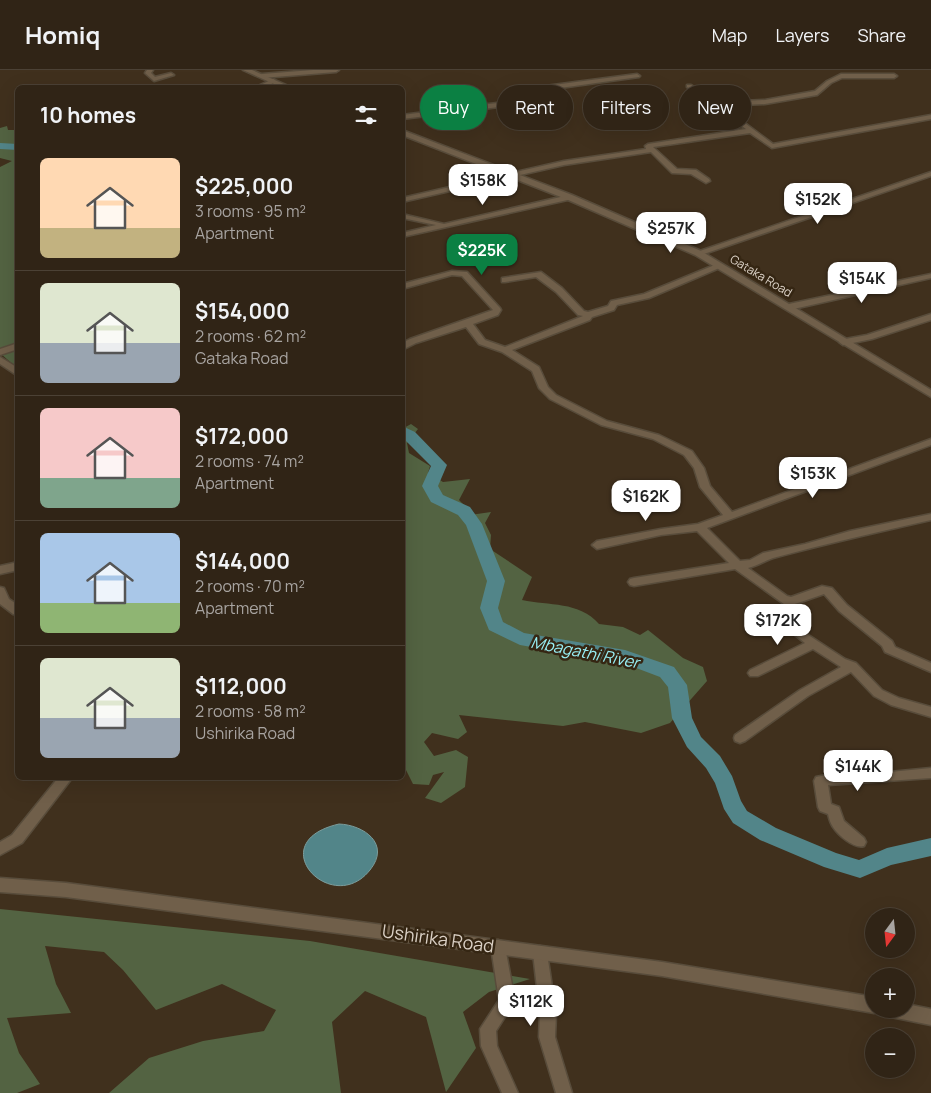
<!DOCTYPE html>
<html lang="en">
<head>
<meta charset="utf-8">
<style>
  :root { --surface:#302416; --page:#382c1f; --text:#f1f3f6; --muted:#a8a4a1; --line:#4b4135; --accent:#0b8043 }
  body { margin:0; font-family:Manrope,sans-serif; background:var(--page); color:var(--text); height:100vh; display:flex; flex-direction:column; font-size:19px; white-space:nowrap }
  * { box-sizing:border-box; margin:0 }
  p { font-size:16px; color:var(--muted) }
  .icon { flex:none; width:28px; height:28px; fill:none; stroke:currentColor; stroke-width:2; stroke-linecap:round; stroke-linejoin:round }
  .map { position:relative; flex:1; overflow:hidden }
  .drawer { position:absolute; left:15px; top:15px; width:390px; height:695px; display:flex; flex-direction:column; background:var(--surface); border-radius:8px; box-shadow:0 5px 20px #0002,0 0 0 1px var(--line) }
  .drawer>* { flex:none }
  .hud { position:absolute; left:420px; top:15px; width:435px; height:45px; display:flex; gap:10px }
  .needle { width:32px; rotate:195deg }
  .fabs { position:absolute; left:865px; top:838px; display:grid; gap:10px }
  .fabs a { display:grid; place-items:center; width:50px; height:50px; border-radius:50%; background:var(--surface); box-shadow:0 5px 20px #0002,0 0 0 1px var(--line); font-size:25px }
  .price { position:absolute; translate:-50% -42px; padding:0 11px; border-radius:10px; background:#fff; color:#222; font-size:16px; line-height:32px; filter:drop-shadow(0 1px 2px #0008) }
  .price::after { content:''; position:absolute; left:50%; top:30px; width:15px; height:11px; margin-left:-8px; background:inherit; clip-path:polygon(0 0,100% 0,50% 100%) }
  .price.current { background:var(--accent); color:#fff }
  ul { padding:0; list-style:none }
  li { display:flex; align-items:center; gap:15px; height:125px; padding:0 25px }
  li+li { border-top:1px solid var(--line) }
  li span { display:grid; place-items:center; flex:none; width:140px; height:100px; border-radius:8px; color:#555 }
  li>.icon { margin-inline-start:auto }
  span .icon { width:60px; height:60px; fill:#fffc; stroke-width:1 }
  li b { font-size:21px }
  h2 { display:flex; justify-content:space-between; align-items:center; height:60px; padding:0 25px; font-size:21px }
  .tag { padding:0 18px; border-radius:22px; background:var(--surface); box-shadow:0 5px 20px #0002,0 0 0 1px var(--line); font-size:18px; line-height:45px }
  .tag.current { background:var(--accent); color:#fff }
  header { display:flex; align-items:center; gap:30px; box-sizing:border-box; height:70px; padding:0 25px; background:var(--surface); border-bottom:1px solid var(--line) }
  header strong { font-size:24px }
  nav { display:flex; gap:28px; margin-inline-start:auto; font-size:18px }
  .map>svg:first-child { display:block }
</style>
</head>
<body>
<header>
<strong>Homiq</strong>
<nav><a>Map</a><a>Layers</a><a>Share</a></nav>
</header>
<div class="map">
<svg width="931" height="1023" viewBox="0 0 931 1023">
  <rect width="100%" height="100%" fill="#40301d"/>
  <g fill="#536342">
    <polygon points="7,56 8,60 17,60 17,298 0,283 0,97 12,91 0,88 0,58"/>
    <path d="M411 354 418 359 407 373 409 383 430 396 428 403 443 412 470 409 459 430 465 436 463 446 491 442 485 453 491 465 490 479 532 507 522 530C549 536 579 531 599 554L623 557 640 565 648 560 683 588 703 597 707 611 670 653 641 663 585 652 563 656 459 645 467 662 458 669 432 663 424 672 434 686 456 680 468 687 465 717 441 733 425 728 444 702 433 705 429 715 413 714 402 692V359Z"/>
    <polygon points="0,839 310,871 530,909 489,922 463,942 476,978 446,1022 426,947 365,921 332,952 341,1023 109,1023 149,988 203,971 264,961 276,940 222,914 156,940 123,900 104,882 45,876 56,914 71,943 7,948 19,983 40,1014 17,1023 0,1023"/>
  </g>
  <path fill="#528589" stroke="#7b9c9b" d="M339 754C364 755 391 774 370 800 332 848 260 772 339 754Z"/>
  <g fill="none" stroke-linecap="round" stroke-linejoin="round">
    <g fill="#528589" fill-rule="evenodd">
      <polygon points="0,73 18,74 18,80 0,79"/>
      <polygon points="402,356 415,362 447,395 438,416 443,425 470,437 482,454 505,511 498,538 503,552 524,563 625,580 674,597 687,615 692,648 701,667 720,686 732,706 741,731 747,741 776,758 836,783 859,790 887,778 931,768 931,786 891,795 860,808 824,797 760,770 733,753 724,739 715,713 706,698 687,677 672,648 668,617 660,607 623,593 520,575 489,560 480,538 487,511 466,455 458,445 431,432 422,416 431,396 402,367"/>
    </g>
    <defs>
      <g id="street">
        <polygon points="147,0 153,0 151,3 155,7 171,3 174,5 154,11 145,3"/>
        <polygon points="313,0 339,0 336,2 262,8 259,6 262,4"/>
        <polygon points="637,4 640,6 639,7 517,24 514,26 515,31 507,36 402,49 402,45 505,32 509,29 509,24 515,20"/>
        <polygon points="841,4 894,4 897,6 894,8 842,8 831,13 817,25 765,34 722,36 773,74 931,45 931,49 772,78 750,63 653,77 677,99 696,100 709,109 710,111 706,113 691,104 672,103 651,82 564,95 402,132 402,128 564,91 646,79 645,76 648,74 746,59 687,17 687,15 691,15 717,32 765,30 815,21 827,11"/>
        <polygon points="273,9 275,10 275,12 264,18 254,18"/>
        <polygon points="931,102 931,106 701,185 694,183"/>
        <polygon points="569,125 573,127 572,129 402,167 402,163 436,155 402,148 402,144 444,154"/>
        <path d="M717 194 724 196 649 228 617 235 614 240 592 247 590 250 512 280 539 297 548 317 556 325 607 351 659 365 692 381 704 398 710 416 732 442 931 369V375L707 458 740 491 750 490 763 483 805 474 850 461 931 444V450C878 462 825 474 773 488 764 491 757 496 748 498L787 526 791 527 822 516 832 518 847 535 892 571 895 577 931 593V602L885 582 882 576 839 541 824 524 792 535 784 534 735 499 634 516 630 515 628 512 630 509 634 508 729 493 697 461 661 465 597 479 592 475 597 471 661 459 698 454 723 445 700 417 694 398 684 385 653 369 601 355 550 329 539 318 532 301 502 282 479 274 466 257 416 273 402 280V273L410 269 493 240 462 206 452 205 402 219V214L452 201 467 202 500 238 501 240 498 245 473 254 485 270 505 277 583 246 578 245 556 222 536 207 505 212H502V208L541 202 562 218 584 241 588 242 608 236 611 231 644 224Z"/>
        <polygon points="931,204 931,208 789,240 785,237 789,234"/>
        <polygon points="931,244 931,250 872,269 843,275 839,272 840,270 867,265"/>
        <polygon points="18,273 18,279 0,285 0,279"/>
        <polygon points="0,287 18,298 18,306 0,294"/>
        <polygon points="18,492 18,500 0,504 0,496"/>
        <polygon points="0,517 4,518 9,529 18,535 18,545 13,544 0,534"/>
        <polygon points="796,557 845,589 856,593 882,620 899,628 931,637 931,647 891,635 874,626 851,602 808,626 745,671 740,673 735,671 734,668 735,665 800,620 841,597 813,579 758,606 750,606 748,603 750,600 805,573 790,561"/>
        <path d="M931 698V708L828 715 831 734 839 737 844 751 864 768 866 772 864 776C854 779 838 765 833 757 830 753 829 748 828 744L820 741 818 737 814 711 816 707 837 703 890 702Z"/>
        <polygon points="58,708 72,708 22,773 0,785 0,772 12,765"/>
        <polygon points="498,870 503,872 505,877 515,931 496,961 497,976 518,1023 502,1023 481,976 480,959 499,930 491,877 493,872"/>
        <polygon points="540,876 545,878 547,883 556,944 555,967 572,1023 556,1023 539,967 540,944 533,883 535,878"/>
      </g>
      <g id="secondary">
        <polygon points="243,0 252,0 293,18 283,18"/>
        <polygon points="402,60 572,125 701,181 931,320 931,327 695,185 566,129 402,65"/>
        <polygon points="0,808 66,813 662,892 874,927 874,939 881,939 874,943 662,906 66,827 0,822"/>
        <polygon points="906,934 931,939 931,955 891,947 885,945 882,939 906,939"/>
      </g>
    </defs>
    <use href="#street" stroke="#584c3b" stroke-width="3"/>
    <use href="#secondary" stroke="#584c3b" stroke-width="3"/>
    <use href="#street" fill="#705f4a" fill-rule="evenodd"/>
    <use href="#secondary" fill="#705f4a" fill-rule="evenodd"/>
  </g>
  <g text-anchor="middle" stroke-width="5" stroke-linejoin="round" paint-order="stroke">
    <g font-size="12" fill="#dad0c5" stroke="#352613">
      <text transform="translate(761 206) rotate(31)" y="4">Gataka Road</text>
    </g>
    <g font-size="16" font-style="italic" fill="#98eff5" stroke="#352613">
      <text transform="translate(585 582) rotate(11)" y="6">Mbagathi River</text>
    </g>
    <g font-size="18" fill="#dad0c5" stroke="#352613">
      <text transform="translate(438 869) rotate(8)" y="6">Ushirika Road</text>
    </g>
  </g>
</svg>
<div class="fabs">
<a><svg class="needle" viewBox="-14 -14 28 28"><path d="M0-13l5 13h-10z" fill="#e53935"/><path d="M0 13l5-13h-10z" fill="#a8a4a1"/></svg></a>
<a>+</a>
<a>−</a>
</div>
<b class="price" style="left:483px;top:136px">$158K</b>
<b class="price" style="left:818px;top:155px">$152K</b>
<b class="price" style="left:671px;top:184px">$257K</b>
<b class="price current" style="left:482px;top:206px">$225K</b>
<b class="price" style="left:862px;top:234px">$154K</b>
<b class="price" style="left:813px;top:429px">$153K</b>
<b class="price" style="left:646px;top:452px">$162K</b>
<b class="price" style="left:778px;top:576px">$172K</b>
<b class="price" style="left:858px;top:722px">$144K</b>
<b class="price" style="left:531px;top:957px">$112K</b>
<div class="hud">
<a class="tag current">Buy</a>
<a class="tag">Rent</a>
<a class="tag">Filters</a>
<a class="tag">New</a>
</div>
<section class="drawer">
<h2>10 homes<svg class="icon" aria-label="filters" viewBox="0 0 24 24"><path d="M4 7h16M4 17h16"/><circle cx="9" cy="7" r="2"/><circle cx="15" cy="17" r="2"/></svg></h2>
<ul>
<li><span style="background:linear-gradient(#ffd9b3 70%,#c2b280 0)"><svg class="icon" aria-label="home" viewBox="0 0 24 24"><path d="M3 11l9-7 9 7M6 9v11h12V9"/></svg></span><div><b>$225,000</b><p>3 rooms · 95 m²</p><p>Apartment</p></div></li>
<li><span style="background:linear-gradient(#dfe7d0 60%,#9aa5b1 0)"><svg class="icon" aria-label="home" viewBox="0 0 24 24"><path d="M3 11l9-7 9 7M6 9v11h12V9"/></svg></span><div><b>$154,000</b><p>2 rooms · 62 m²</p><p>Gataka Road</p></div></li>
<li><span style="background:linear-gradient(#f6c9c9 70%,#7fa58c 0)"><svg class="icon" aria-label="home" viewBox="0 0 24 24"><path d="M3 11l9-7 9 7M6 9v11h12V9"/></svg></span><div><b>$172,000</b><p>2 rooms · 74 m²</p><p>Apartment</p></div></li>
<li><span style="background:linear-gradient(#a9c7e8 70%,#8fb573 0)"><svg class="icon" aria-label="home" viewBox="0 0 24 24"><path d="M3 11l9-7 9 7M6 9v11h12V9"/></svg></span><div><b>$144,000</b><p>2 rooms · 70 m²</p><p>Apartment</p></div></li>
<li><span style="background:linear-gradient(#dfe7d0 60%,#9aa5b1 0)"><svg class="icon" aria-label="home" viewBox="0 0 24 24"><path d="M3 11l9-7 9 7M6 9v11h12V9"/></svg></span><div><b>$112,000</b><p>2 rooms · 58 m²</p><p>Ushirika Road</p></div></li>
</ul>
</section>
</div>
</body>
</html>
